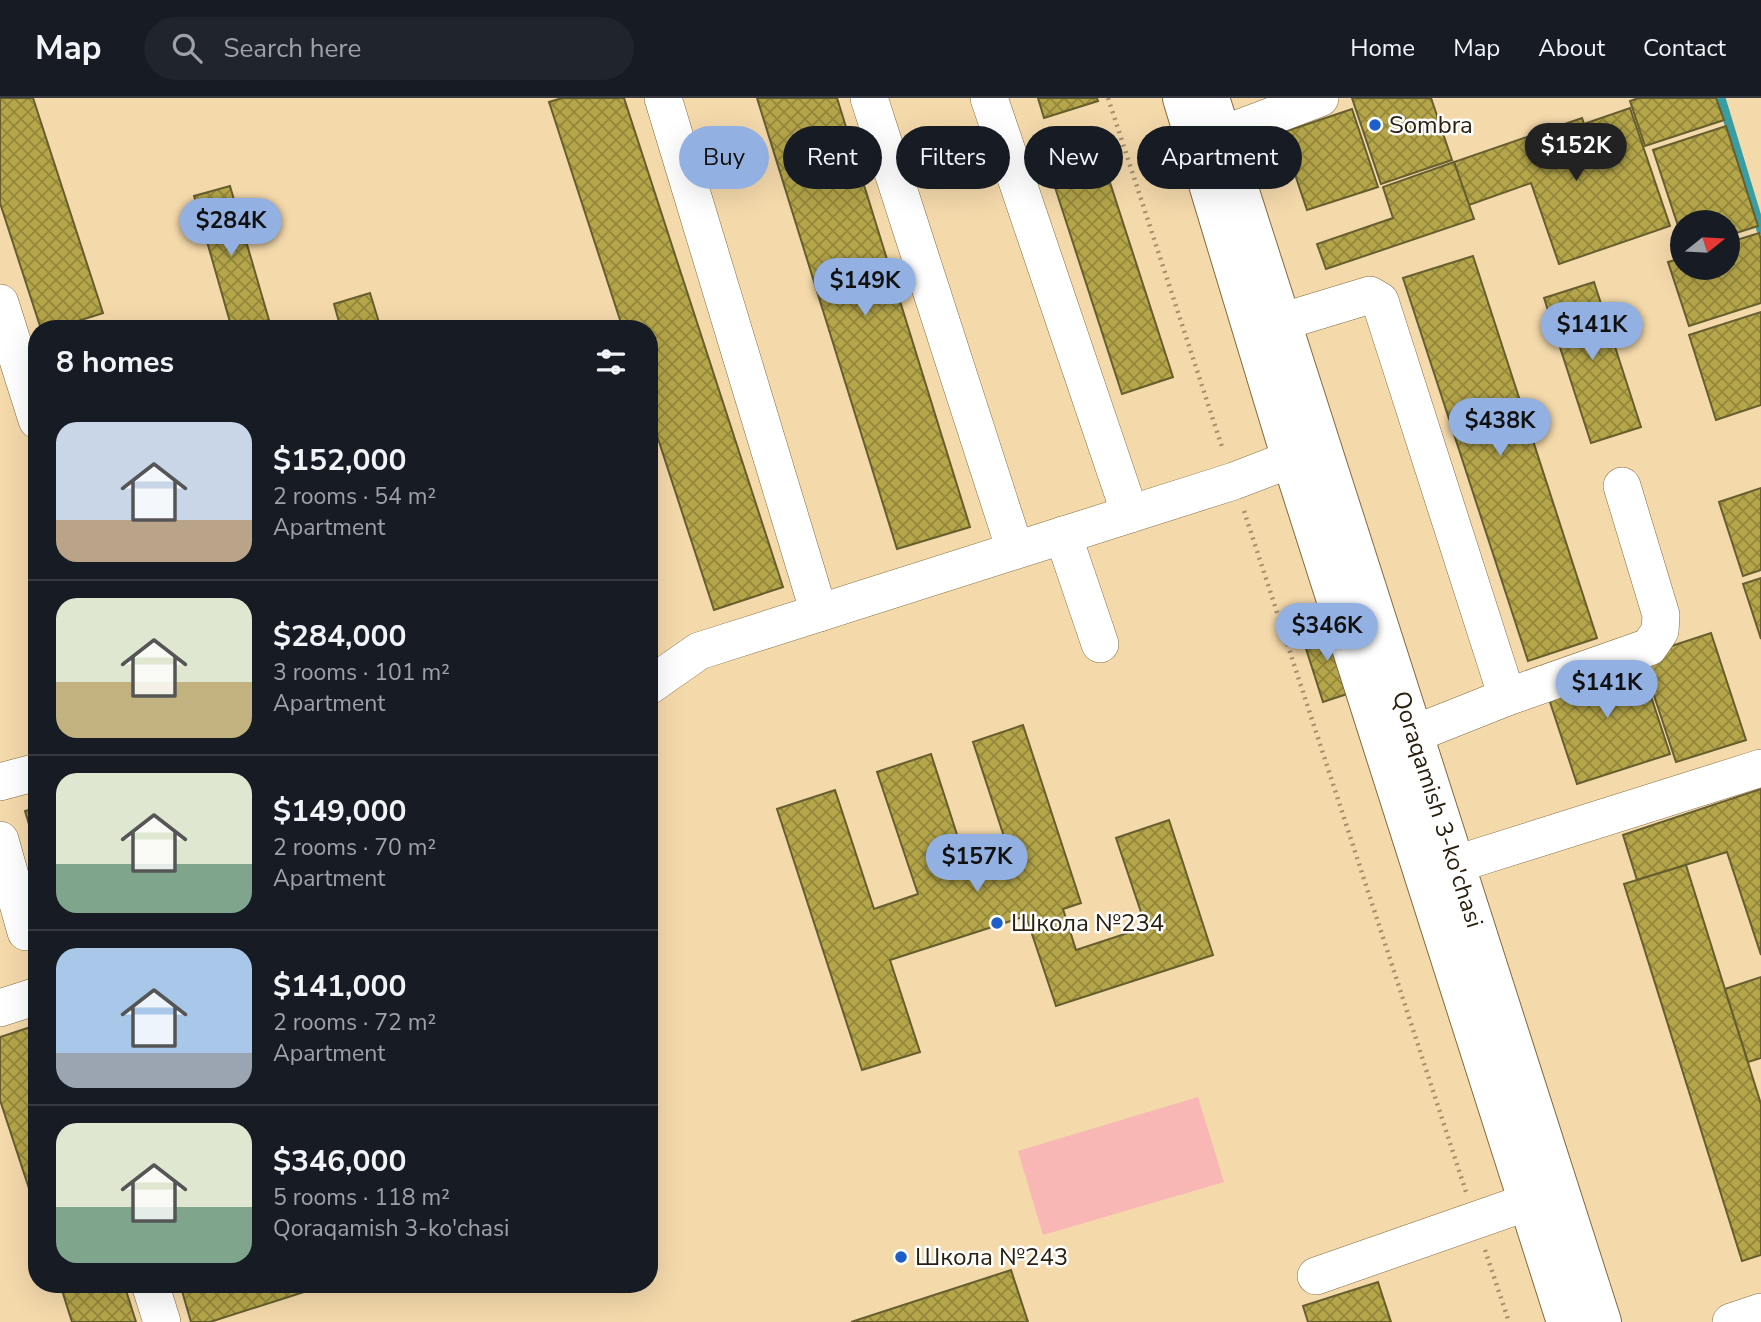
<!DOCTYPE html>
<html lang="en">
<head>
<meta charset="utf-8">
<style>
  :root { --surface:#171b24; --page:#20242c; --text:#f1f3f6; --muted:#9ea1a6; --line:#363941; --accent:#92b0e2 }
  body { margin:0; font-family:"Nunito Sans",sans-serif; background:var(--page); color:var(--text); height:100vh; display:flex; flex-direction:column; font-size:26px; white-space:nowrap }
  * { box-sizing:border-box; margin:0 }
  p { font-size:23px; color:var(--muted) }
  .icon { flex:none; width:38px; height:38px; fill:none; stroke:currentColor; stroke-width:2; stroke-linecap:round; stroke-linejoin:round }
  .map { position:relative; flex:1; overflow:hidden }
  .side { position:absolute; left:28px; top:222px; width:630px; height:973px; display:flex; flex-direction:column; background:var(--surface); border-radius:28px; box-shadow:0 7px 28px #0002 }
  .side>* { flex:none }
  .banner { position:absolute; left:679px; top:28px; width:665px; height:63px; display:flex; gap:14px }
  .needle { width:46px; rotate:72deg }
  .tools { position:absolute; left:1670px; top:112px; display:grid; gap:14px }
  .tools a { display:grid; place-items:center; width:70px; height:70px; border-radius:50%; background:var(--surface); box-shadow:0 7px 28px #0002; font-size:35px }
  .price { position:absolute; translate:-50% -60px; padding:0 16px; border-radius:24px; background:var(--accent); color:#111; font-size:23px; line-height:46px; filter:drop-shadow(0 2px 4px #0008) }
  .price::after { content:''; position:absolute; left:50%; top:42px; width:21px; height:16px; margin-left:-10px; background:inherit; clip-path:polygon(0 0,100% 0,50% 100%) }
  .price.current { background:#222; color:#fff }
  ul { padding:0; list-style:none }
  li { display:flex; align-items:center; gap:21px; height:175px; padding:0 28px }
  li+li { border-top:2px solid var(--line) }
  li span { display:grid; place-items:center; flex:none; width:196px; height:140px; border-radius:21px; color:#555 }
  li>.icon { margin-inline-start:auto }
  span .icon { width:84px; height:84px; fill:#fffc; stroke-width:1 }
  li b { font-size:30px }
  h2 { display:flex; justify-content:space-between; align-items:center; height:84px; padding:0 28px; font-size:30px }
  .chip { padding:0 24px; border-radius:32px; background:var(--surface); box-shadow:0 7px 28px #0002; font-size:24px; line-height:63px }
  .chip.current { background:var(--accent); color:#111 }
  header { display:flex; align-items:center; gap:42px; box-sizing:border-box; height:98px; padding:0 35px; background:var(--surface); border-bottom:2px solid var(--line) }
  header strong { font-size:33px }
  nav { display:flex; gap:38px; margin-inline-start:auto; font-size:24px }
  .search { width:490px; height:63px; background:var(--page); display:flex; align-items:center; gap:18px; box-sizing:border-box; padding:0 24px; border-radius:38px; color:var(--muted); font-size:26px }
  .map>svg:first-child { display:block }
</style>
</head>
<body>
<header>
<strong>Map</strong>
<div class="search"><svg class="icon" aria-label="search" viewBox="0 0 24 24"><circle cx="10" cy="10" r="6"/><path d="M15 15l6 6"/></svg>Search here</div>
<nav><a>Home</a><a>Map</a><a>About</a><a>Contact</a></nav>
</header>
<div class="map">
<svg width="1761" height="1224" viewBox="0 0 1761 1224">
  <defs>
    <pattern id="building-cross-hatch" width="8" height="8" patternUnits="userSpaceOnUse" patternTransform="scale(1.75)"><rect width="8" height="8" fill="#b5a64a"/><path d="M0 0l8 8M0 8l8-8" fill="none" stroke="#93873c"/></pattern>
  </defs>
  <rect width="100%" height="100%" fill="#f4d9ab"/>
  <polygon fill="#f8b6b5" points="1198,999 1224,1084 1043,1137 1018,1053"/>
  <g fill="none" stroke-linecap="round" stroke-linejoin="round">
    <polyline stroke="#399ea3" stroke-width="9" points="1721,0 1761,132"/>
  </g>
  <g fill="url(#building-cross-hatch)" stroke="#665e2f" stroke-width="2">
    <polygon points="0,0 33,0 103,215 53,231 41,231 0,105"/>
    <polygon points="562,0 624,0 783,489 714,512 649,313 649,231 623,231 549,4"/>
    <polygon points="757,0 837,0 970,429 897,451"/>
    <polygon points="1038,0 1097,0 1098,3 1044,20"/>
    <polygon points="1352,0 1431,0 1452,62 1381,86"/>
    <polygon points="1638,0 1716,0 1724,22 1645,48 1630,3"/>
    <polygon points="1630,10 1670,128 1559,166 1531,85 1469,107 1454,64 1582,20 1584,26"/>
    <polygon points="1352,11 1378,89 1307,112 1281,35"/>
    <polygon points="1726,28 1758,128 1727,138 1727,124 1682,124 1682,140 1653,52"/>
    <polygon points="1092,29 1173,279 1122,296 1041,46"/>
    <polygon points="1454,64 1474,121 1326,171 1317,146 1393,120 1383,89"/>
    <polygon points="230,88 269,222 238,231 232,231 194,98"/>
    <polygon points="1759,135 1761,142 1761,205 1689,228 1668,164 1682,160 1682,170 1727,170 1727,145"/>
    <polygon points="1473,158 1597,540 1528,563 1403,180"/>
    <polygon points="1594,184 1641,329 1591,345 1544,200"/>
    <polygon points="370,195 381,231 341,231 334,206"/>
    <polygon points="1761,214 1761,307 1716,322 1689,237"/>
    <polygon points="1761,390 1761,472 1743,478 1719,404"/>
    <polygon points="1761,480 1761,541 1743,486"/>
    <polygon points="1331,526 1353,594 1323,604 1301,535"/>
    <polygon points="1711,535 1746,642 1676,664 1641,558"/>
    <polygon points="1638,559 1670,656 1577,686 1545,589"/>
    <polygon points="1023,627 1081,805 1063,811 1076,852 1146,829 1116,740 1169,722 1213,857 1056,908 1026,818 890,862 920,954 862,972 777,711 835,692 874,811 918,796 877,674 931,656 972,783 1014,769 973,644"/>
    <polygon points="1761,691 1761,857 1727,754 1637,782 1623,737"/>
    <polygon points="37,710 37,753 25,713"/>
    <polygon points="1686,767 1761,1006 1761,1157 1742,1163 1624,786"/>
    <polygon points="1761,879 1761,960 1748,964 1725,891"/>
    <polygon points="37,927 37,1115 0,1002 0,939"/>
    <polygon points="1011,1172 1028,1224 851,1224"/>
    <polygon points="1378,1184 1391,1224 1308,1224 1303,1208"/>
    <polygon points="60,1186 124,1186 136,1224 72,1224"/>
    <polygon points="180,1186 305,1186 307,1193 210,1224 191,1224"/>
  </g>
  <g fill="none" stroke-linecap="round" stroke-linejoin="round">
    <defs>
      <g id="minor">
        <polyline points="663,0 819,515"/>
        <polyline points="869,0 1015,452"/>
        <polyline points="989,0 1130,416"/>
        <polyline points="1221,37 1320,0"/>
        <polyline points="0,205 37,322"/>
        <polyline points="1281,224 1370,197 1380,203 1507,599"/>
        <polyline points="1063,437 1100,546"/>
        <polyline points="649,588 699,553 1234,383 1320,350"/>
        <polyline points="1414,636 1507,599 1649,549 1660,533 1661,517 1622,388"/>
        <polyline points="0,684 37,674"/>
        <polyline points="0,742 26,834"/>
        <polyline points="1428,775 1761,670"/>
        <polyline points="0,910 37,898"/>
        <polyline points="1316,1178 1528,1104"/>
        <polyline points="150,1186 162,1224"/>
        <polyline points="1731,1224 1761,1214"/>
      </g>
      <g id="major">
        <polyline points="1182,0 1291,361 1566,1224"/>
        <path id="s1" d="M1210 0 1602 1224"/>
      </g>
    </defs>
    <use href="#minor" stroke="#836b40" stroke-width="38"/>
    <use href="#major" stroke="#836b40" stroke-width="40"/>
    <g stroke="#a4906d" stroke-width="4.5" stroke-dasharray="2 5" stroke-linecap="butt">
      <polyline points="1108,0 1223,352"/>
      <polyline points="1244,413 1466,1094"/>
      <polyline points="1485,1152 1509,1224"/>
    </g>
    <use href="#minor" stroke="#fff" stroke-width="37"/>
    <use href="#major" stroke="#fff" stroke-width="38"/>
  </g>
  <g fill="#1d5fca" stroke="#fefefe" stroke-width="2.5">
    <circle cx="1375" cy="27" r="7"/>
    <circle cx="997" cy="825" r="7"/>
    <circle cx="901" cy="1159" r="7"/>
  </g>
  <g text-anchor="middle" stroke-width="5" stroke-linejoin="round" paint-order="stroke">
    <g font-size="24" fill="#2a200e" stroke="#fefefe" text-anchor="start">
      <text x="1389" y="35">Sombra</text>
      <text x="1011" y="833">Школа №234</text>
      <text x="915" y="1167">Школа №243</text>
    </g>
    <g font-size="24" fill="#2a200e" stroke="#fefefe">
      <text dy="8" stroke="none"><textPath href="#s1" startOffset="747">Qoraqamish 3-ko'chasi</textPath></text>
    </g>
  </g>
</svg>
<div class="tools">
<a><svg class="needle" viewBox="-14 -14 28 28"><path d="M0-13l5 13h-10z" fill="#e53935"/><path d="M0 13l5-13h-10z" fill="#9ea1a6"/></svg></a>
</div>
<b class="price current" style="left:1576px;top:85px">$152K</b>
<b class="price" style="left:231px;top:160px">$284K</b>
<b class="price" style="left:865px;top:220px">$149K</b>
<b class="price" style="left:1592px;top:264px">$141K</b>
<b class="price" style="left:1500px;top:360px">$438K</b>
<b class="price" style="left:1327px;top:565px">$346K</b>
<b class="price" style="left:1607px;top:622px">$141K</b>
<b class="price" style="left:977px;top:796px">$157K</b>
<div class="banner">
<a class="chip current">Buy</a>
<a class="chip">Rent</a>
<a class="chip">Filters</a>
<a class="chip">New</a>
<a class="chip">Apartment</a>
</div>
<section class="side">
<h2>8 homes<svg class="icon" aria-label="filters" viewBox="0 0 24 24"><path d="M4 7h16M4 17h16"/><circle cx="9" cy="7" r="2"/><circle cx="15" cy="17" r="2"/></svg></h2>
<ul>
<li><span style="background:linear-gradient(#c9d6e8 70%,#b9a48a 0)"><svg class="icon" aria-label="home" viewBox="0 0 24 24"><path d="M3 11l9-7 9 7M6 9v11h12V9"/></svg></span><div><b>$152,000</b><p>2 rooms · 54 m²</p><p>Apartment</p></div></li>
<li><span style="background:linear-gradient(#dfe7d0 60%,#c2b280 0)"><svg class="icon" aria-label="home" viewBox="0 0 24 24"><path d="M3 11l9-7 9 7M6 9v11h12V9"/></svg></span><div><b>$284,000</b><p>3 rooms · 101 m²</p><p>Apartment</p></div></li>
<li><span style="background:linear-gradient(#dfe7d0 65%,#7fa58c 0)"><svg class="icon" aria-label="home" viewBox="0 0 24 24"><path d="M3 11l9-7 9 7M6 9v11h12V9"/></svg></span><div><b>$149,000</b><p>2 rooms · 70 m²</p><p>Apartment</p></div></li>
<li><span style="background:linear-gradient(#a9c7e8 75%,#9aa5b1 0)"><svg class="icon" aria-label="home" viewBox="0 0 24 24"><path d="M3 11l9-7 9 7M6 9v11h12V9"/></svg></span><div><b>$141,000</b><p>2 rooms · 72 m²</p><p>Apartment</p></div></li>
<li><span style="background:linear-gradient(#dfe7d0 60%,#7fa58c 0)"><svg class="icon" aria-label="home" viewBox="0 0 24 24"><path d="M3 11l9-7 9 7M6 9v11h12V9"/></svg></span><div><b>$346,000</b><p>5 rooms · 118 m²</p><p>Qoraqamish 3-ko'chasi</p></div></li>
</ul>
</section>
</div>
</body>
</html>
